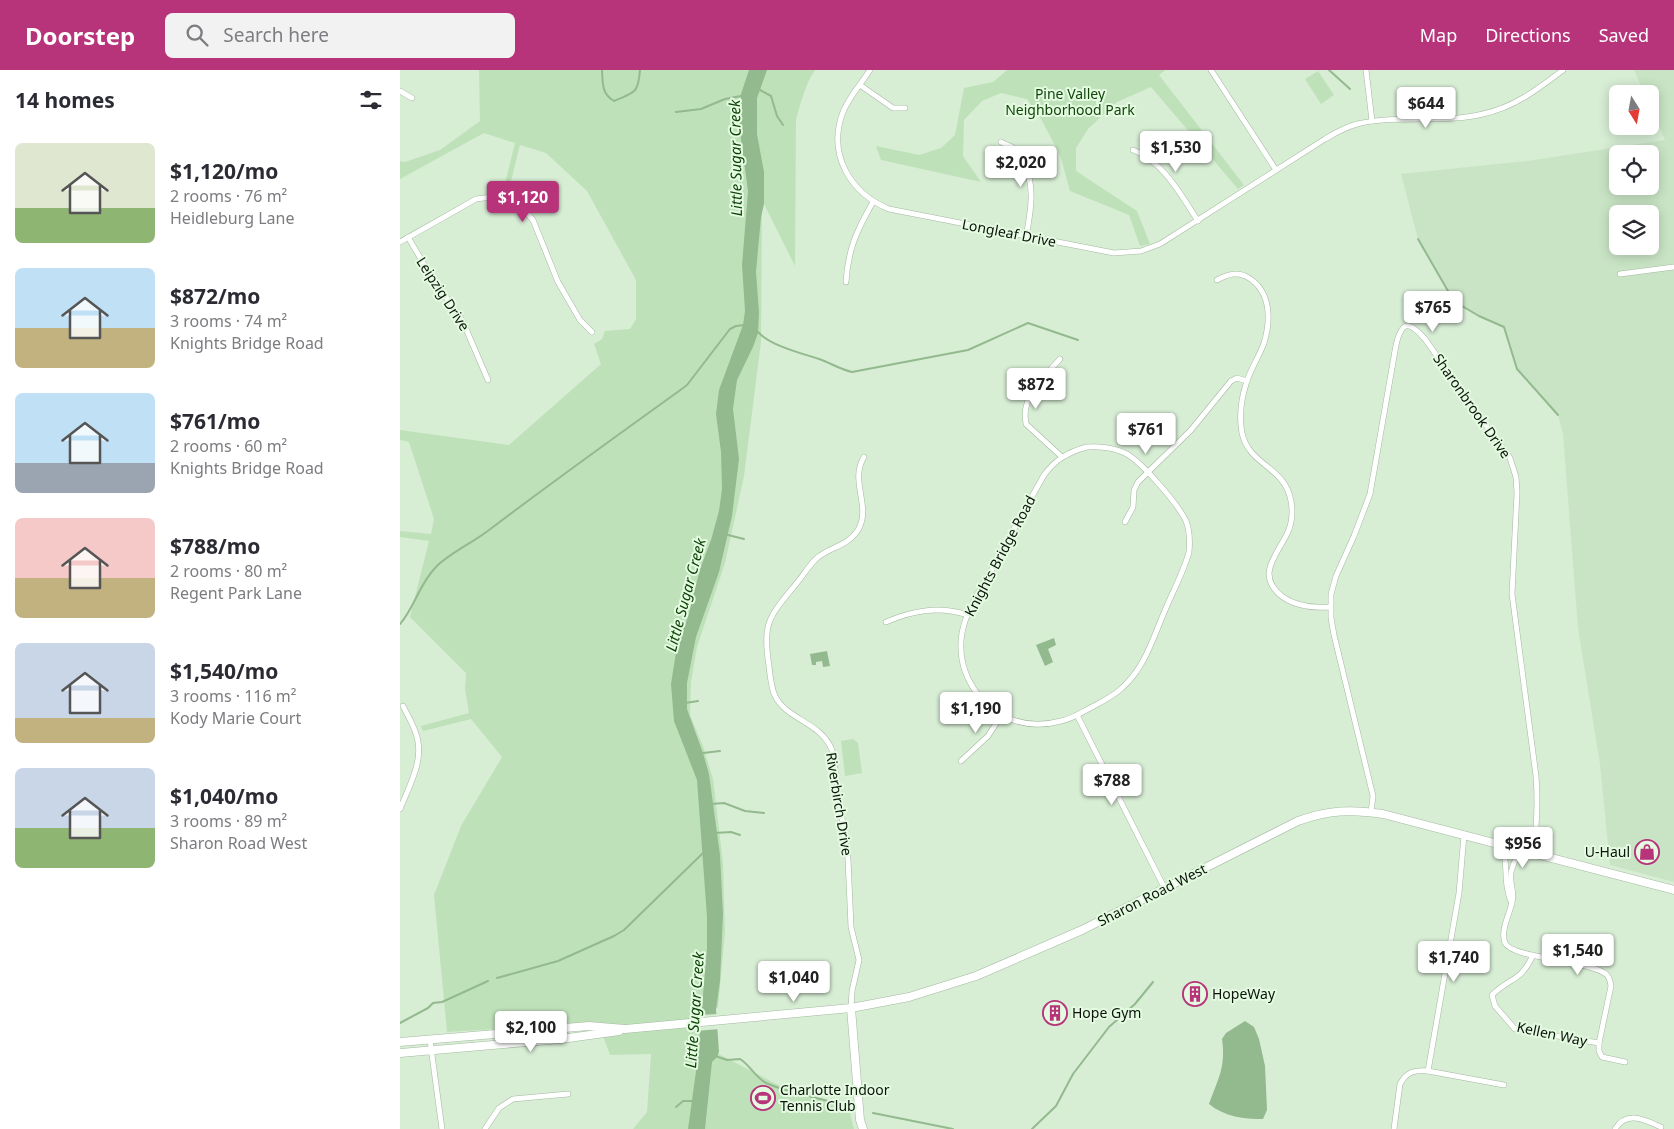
<!DOCTYPE html>
<html lang="en">
<head>
<meta charset="utf-8">
<style>
  :root { --surface:#fff; --page:#f2f2f3; --text:#2b2b33; --muted:#7c7c81; --accent:#b7337a }
  body { margin:0; font-family:"Noto Sans",sans-serif; background:var(--page); color:var(--text); height:100vh; display:flex; flex-direction:column; font-size:19px; white-space:nowrap }
  * { box-sizing:border-box; margin:0 }
  p { font-size:16px; color:var(--muted) }
  .icon { flex:none; width:28px; height:28px; fill:none; stroke:currentColor; stroke-width:2; stroke-linecap:round; stroke-linejoin:round }
  .map { position:relative; flex:1; overflow:hidden }
  .drawer { display:flex; flex-direction:column; background:var(--surface); width:400px }
  .drawer>* { flex:none }
  .needle { width:32px; rotate:169deg }
  .buttons { position:absolute; left:1209px; top:15px; display:grid; gap:10px }
  .buttons a { display:grid; place-items:center; width:50px; height:50px; border-radius:8px; background:var(--surface); box-shadow:0 2px 12px #0003; font-size:25px }
  .price { position:absolute; translate:-50% -42px; padding:0 11px; border-radius:5px; background:#fff; color:#222; font-size:16px; line-height:32px; filter:drop-shadow(0 1px 2px #0008) }
  .price::after { content:''; position:absolute; left:50%; top:30px; width:15px; height:11px; margin-left:-8px; background:inherit; clip-path:polygon(0 0,100% 0,50% 100%) }
  .price.selected { background:var(--accent); color:#fff }
  ul { padding:0; list-style:none }
  li { display:flex; align-items:center; gap:15px; height:125px; padding:0 15px }
  li span { display:grid; place-items:center; flex:none; width:140px; height:100px; border-radius:8px; color:#555 }
  li>.icon { margin-inline-start:auto }
  span .icon { width:60px; height:60px; fill:#fffc; stroke-width:1 }
  li b { font-size:21px }
  h2 { display:flex; justify-content:space-between; align-items:center; height:60px; padding:0 15px; font-size:21px }
  header { display:flex; align-items:center; gap:30px; box-sizing:border-box; height:70px; padding:0 25px; background:var(--accent); color:#fff }
  header strong { font-size:24px }
  nav { display:flex; gap:28px; margin-inline-start:auto; font-size:18px }
  .search { width:350px; height:45px; background:var(--page); display:flex; align-items:center; gap:12px; box-sizing:border-box; padding:0 18px; border-radius:8px; color:var(--muted); font-size:19px }
  main { display:flex; flex:1; min-height:0 }
  .map>svg:first-child { display:block }
</style>
</head>
<body>
<header>
<strong>Doorstep</strong>
<div class="search"><svg class="icon" aria-label="search" viewBox="0 0 24 24"><circle cx="10" cy="10" r="6"/><path d="M15 15l6 6"/></svg>Search here</div>
<nav><a>Map</a><a>Directions</a><a>Saved</a></nav>
</header>
<main>
<section class="drawer">
<h2>14 homes<svg class="icon" aria-label="filters" viewBox="0 0 24 24"><path d="M4 7h16M4 17h16"/><circle cx="9" cy="7" r="2"/><circle cx="15" cy="17" r="2"/></svg></h2>
<ul>
<li><span style="background:linear-gradient(#dfe7d0 65%,#8fb573 0)"><svg class="icon" aria-label="home" viewBox="0 0 24 24"><path d="M3 11l9-7 9 7M6 9v11h12V9"/></svg></span><div><b>$1,120/mo</b><p>2 rooms · 76 m²</p><p>Heidleburg Lane</p></div></li>
<li><span style="background:linear-gradient(#bfe0f5 60%,#c2b280 0)"><svg class="icon" aria-label="home" viewBox="0 0 24 24"><path d="M3 11l9-7 9 7M6 9v11h12V9"/></svg></span><div><b>$872/mo</b><p>3 rooms · 74 m²</p><p>Knights Bridge Road</p></div></li>
<li><span style="background:linear-gradient(#bfe0f5 70%,#9aa5b1 0)"><svg class="icon" aria-label="home" viewBox="0 0 24 24"><path d="M3 11l9-7 9 7M6 9v11h12V9"/></svg></span><div><b>$761/mo</b><p>2 rooms · 60 m²</p><p>Knights Bridge Road</p></div></li>
<li><span style="background:linear-gradient(#f6c9c9 60%,#c2b280 0)"><svg class="icon" aria-label="home" viewBox="0 0 24 24"><path d="M3 11l9-7 9 7M6 9v11h12V9"/></svg></span><div><b>$788/mo</b><p>2 rooms · 80 m²</p><p>Regent Park Lane</p></div></li>
<li><span style="background:linear-gradient(#c9d6e8 75%,#c2b280 0)"><svg class="icon" aria-label="home" viewBox="0 0 24 24"><path d="M3 11l9-7 9 7M6 9v11h12V9"/></svg></span><div><b>$1,540/mo</b><p>3 rooms · 116 m²</p><p>Kody Marie Court</p></div></li>
<li><span style="background:linear-gradient(#c9d6e8 60%,#8fb573 0)"><svg class="icon" aria-label="home" viewBox="0 0 24 24"><path d="M3 11l9-7 9 7M6 9v11h12V9"/></svg></span><div><b>$1,040/mo</b><p>3 rooms · 89 m²</p><p>Sharon Road West</p></div></li>
</ul>
</section>
<div class="map">
<svg width="1274" height="1059" viewBox="0 0 1274 1059">
  <rect width="100%" height="100%" fill="#d7edd4"/>
  <path fill="#c9e4c5" fill-rule="evenodd" d="M1234 0H1274V812L1210 795 1200 694 1178 558 1163 364 1158 345 1117 299 1104 258 1079 246 1062 236 1048 221 1018 169 1001 104 1127 91 1265 70 1250 35V24H1245ZM1218 84H1250V116H1218ZM1218 144H1250V176H1218Z"/>
  <g fill="#bfe1ba">
    <path d="M79 0H415C405 15 401 32 396 50L395 196 362 130 361 272 344 406 325 493 297 577 291 612 290 645 303 676 313 709 323 793 325 863 318 937 308 942 307 978 384 1018 449 1039 454 1059H233L247 1042 251 984 210 985 198 953 47 962 34 825 61 756 102 687 71 649 23 661 21 656 69 643 65 619 66 603 10 547 29 471 0 467V461L31 464 34 449 9 372 0 370V360L109 375 201 294 194 274 202 269 205 261 230 259 236 249V210L187 121 146 83 120 75 108 123 103 121 115 73 84 63 0 109V91L5 92 40 80 80 51Z"/>
    <polygon points="607,0 765,0 759,5 844,115 838,119 751,17 717,32 688,59 676,78 676,101 737,141 750,174 740,176 729,145 670,121 660,85 641,49 627,29 601,23 582,31 564,50 563,86 581,112 481,90 476,76 519,85 541,78 555,65 564,18 593,12"/>
    <polygon points="918,1 934,25 921,34 905,9"/>
    <polygon points="453,669 458,673 462,703 445,706 441,671"/>
  </g>
  <g fill="#93b98e">
    <polygon points="349,0 367,0 357,28 357,64 364,102 364,134 361,147 356,202 359,242 358,263 353,277 337,310 333,339 339,389 332,446 319,502 296,567 287,613 287,639 303,683 309,704 320,785 323,844 320,911 316,940 319,982 317,987 312,992 305,1059 288,1059 297,994 307,879 307,847 297,710 274,651 271,614 277,576 288,547 300,499 311,470 319,441 322,419 321,382 316,344 319,320 343,255 345,241 342,195 348,121 340,62 340,38 341,24"/>
    <polygon points="654,568 656,575 648,579 653,592 645,596 636,575"/>
    <polygon points="427,581 430,596 423,597 422,591 416,592 416,595 412,595 410,584"/>
    <path d="M845 951 854 957 859 969 865 996 867 1040 863 1049C844 1049 825 1047 809 1034 818 1009 826 997 822 969L826 963Z"/>
  </g>
  <polygon fill="#d7edd4" points="319,944 320,959 296,961 298,945"/>
  <g fill="none" stroke-linecap="round" stroke-linejoin="round">
    <g stroke="#93b98e" stroke-width="2">
      <path d="M202 0C203 13 201 23 214 31 235 22 238 24 240 0"/>
      <polyline points="929,0 950,19"/>
      <polyline points="358,19 371,26 377,46 383,55"/>
      <polyline points="276,42 301,39 325,29 341,26"/>
      <polyline points="1018,169 1048,221 1062,236 1079,246 1104,257 1117,299 1158,345"/>
      <path d="M358 262C371 276 401 283 419 289 431 293 439 299 452 302L568 280 628 253 678 270"/>
      <polyline points="324,464 344,469"/>
      <path d="M0 554C15 537 19 514 36 497 48 484 74 472 89 460 151 413 215 367 279 321L287 315 330 259 336 256 345 255"/>
      <polyline points="285,633 298,631"/>
      <polyline points="303,683 320,681"/>
      <polyline points="311,734 324,733 345,741 364,743"/>
      <polyline points="315,763 331,762 340,765"/>
      <polyline points="97,908 158,891 214,866 224,860 303,783"/>
      <polyline points="0,953 28,938 33,933 42,932 88,911"/>
      <path d="M315 986 327 990 340 989C350 995 355 1007 366 1013 390 1024 416 1026 441 1035"/>
      <polyline points="276,1037 283,1031 294,1031"/>
      <polyline points="473,1043 553,1059"/>
      <polyline points="632,1059 656,1036 673,1004 709,957 735,934 753,912"/>
    </g>
    <defs>
      <g id="street">
        <path d="M470 0C461 14 449 27 443 42 427 84 450 123 489 139L714 183 741 181 760 174 925 69C935 63 946 57 957 54 998 44 1042 54 1083 44 1115 37 1138 19 1163 0"/>
        <polyline points="811,0 876,100"/>
        <polyline points="966,0 972,51"/>
        <polyline points="460,15 493,38 505,38"/>
        <polyline points="0,21 12,28"/>
        <path d="M601 72C604 74 609 75 612 77 616 80 619 85 622 89 636 114 631 140 626 167"/>
        <path d="M733 80C763 91 781 125 798 151"/>
        <polyline points="8,167 25,196 63,252 88,310"/>
        <polyline points="0,172 76,129 92,127 106,130 126,142 133,150 158,212 180,250 192,262"/>
        <polyline points="1220,204 1274,197"/>
        <path d="M817 210C828 204 838 201 849 208 871 222 871 250 864 273 859 287 850 300 846 314 841 330 839 347 842 363 849 396 885 396 891 431 893 442 892 454 887 464 876 486 855 506 883 527 897 537 914 538 930 537"/>
        <path d="M446 212C448 179 457 160 473 132"/>
        <path d="M660 289C643 308 620 327 626 354L662 387"/>
        <path d="M687 377C700 376 712 377 725 383 741 391 778 434 786 451 790 461 790 471 789 482 784 501 774 519 766 538 754 565 746 596 723 617 714 626 703 631 692 637 682 642 672 649 661 651 625 661 589 647 571 614 562 599 559 580 562 563 566 541 580 520 591 501 608 469 626 437 644 405 655 390 668 382 687 377Z"/>
        <polyline points="725,452 733,437 734,420 738,412 791,360 831,311 837,308 847,311"/>
        <path d="M486 552C514 540 539 536 568 545"/>
        <polyline points="677,645 765,819"/>
        <polyline points="561,691 588,666 601,646"/>
        <path d="M0 739C10 714 26 688 15 661 12 652 7 644 3 636"/>
        <path d="M971 742 973 726 934 565 931 548V524L936 506 954 466 970 424 996 275C1002 250 1009 251 1025 269L1072 336 1110 388 1116 407 1117 423 1112 524 1136 706C1138 733 1137 757 1133 783"/>
        <polyline points="1064,765 1059,823 1028,1001 1104,1015"/>
        <path d="M1103 776C1108 795 1103 815 1112 834"/>
        <path d="M1122 780C1115 790 1109 800 1111 812 1112 819 1114 825 1112 832 1110 844 1100 860 1105 873 1113 889 1191 890 1207 905 1210 908 1210 912 1211 916L1199 973V981L1202 987 1225 992"/>
        <path d="M1133 885C1121 912 1110 907 1092 925L1095 936 1115 959 1199 973"/>
        <path d="M451 938 452 921 459 890 451 857 448 789 432 680C421 652 387 650 375 626 371 617 370 606 369 596 362 553 369 547 396 514 403 506 409 495 417 488 430 477 448 476 458 460 472 437 449 411 464 387"/>
        <polyline points="30,970 42,1059"/>
        <polyline points="85,1059 99,1038 113,1029 168,1024"/>
        <path d="M994 1059 1000 1014C1007 1001 1015 1000 1028 1001"/>
        <path d="M1215 1059C1227 1040 1245 1050 1261 1057"/>
      </g>
      <g id="secondary">
        <polyline points="451,938 460,1050 463,1059"/>
        <path d="M0 972 189 956 225 959 258 956 451 938 509 927 576 906 682 860 898 751C929 740 951 739 983 744L1274 820"/>
        <polyline points="0,983 161,969 219,961"/>
      </g>
    </defs>
    <use href="#street" stroke="#a4b9a1" stroke-width="6"/>
    <use href="#secondary" stroke="#a4b9a1" stroke-width="9"/>
    <use href="#street" stroke="#fff" stroke-width="5"/>
    <use href="#secondary" stroke="#fff" stroke-width="8"/>
  </g>
  <defs>
    <symbol id="shop-ring" viewBox="-11 -11 22 22"><circle r="9.5" fill="#e4fbe1" stroke="#b7337a" stroke-width="1.5"/><path d="M-5-2.5h2.3a2.7 3.5 0 0 1 5.4 0H5L5.5 6h-11ZM-1.5-2.5h3a1.5 2.3 0 0 0-3 0Z" fill="#b7337a"/></symbol>
    <symbol id="building-ring" viewBox="-11 -11 22 22"><circle r="9.5" fill="#e4fbe1" stroke="#b7337a" stroke-width="1.5"/><path d="M-4-6H4V6H1V3H-1V6H-4ZM-2.5-4.3h1.7v1.8h-1.7ZM.8-4.3h1.7v1.8H.8ZM-2.5-1h1.7V.8h-1.7ZM.8-1h1.7V.8H.8Z" fill="#b7337a"/></symbol>
    <symbol id="stadium-ring" viewBox="-11 -11 22 22"><circle r="9.5" fill="#e4fbe1" stroke="#b7337a" stroke-width="1.5"/><path d="M0-5a6.5 5 0 1 0 0 10a6.5 5 0 1 0 0-10ZM-3.5-1.8h7v3.6h-7Z" fill="#b7337a"/></symbol>
  </defs>
  <g fill-rule="evenodd">
    <use href="#shop-ring" x="1233" y="768" width="28" height="28"/>
    <use href="#building-ring" x="781" y="910" width="28" height="28"/>
    <use href="#building-ring" x="641" y="929" width="28" height="28"/>
    <use href="#stadium-ring" x="349" y="1014" width="28" height="28"/>
  </g>
  <g text-anchor="middle" stroke-width="4" stroke-linejoin="round" paint-order="stroke">
    <g font-size="14" fill="#11450a" stroke="#e4fbe1">
      <text x="670" y="29">Pine Valley<tspan x="670" dy="16">Neighborhood Park</tspan></text>
    </g>
    <g font-size="14" fill="#0b130a" stroke="#e4fbe1">
      <text transform="translate(609 163) rotate(11)" y="5">Longleaf Drive</text>
      <text transform="translate(43 224) rotate(57)" y="5">Leipzig Drive</text>
      <text transform="translate(1072 336) rotate(55)" y="5">Sharonbrook Drive</text>
      <text transform="translate(600 486) rotate(-62)" y="5">Knights Bridge Road</text>
      <text transform="translate(439 734) rotate(81)" y="5">Riverbirch Drive</text>
      <text transform="translate(752 825) rotate(-27)" y="5">Sharon Road West</text>
      <text transform="translate(1152 964) rotate(12)" y="5">Kellen Way</text>
    </g>
    <g font-size="14" fill="#0b130a" stroke="#e4fbe1" text-anchor="start">
      <text x="1230" y="787" text-anchor="end">U-Haul</text>
      <text x="812" y="929">HopeWay</text>
      <text x="672" y="948">Hope Gym</text>
      <text x="380" y="1025">Charlotte Indoor<tspan x="380" dy="16">Tennis Club</tspan></text>
    </g>
    <g font-size="15" font-style="italic" fill="#0d4106" stroke="#e4fbe1">
      <text transform="translate(336 88) rotate(-91)" y="5">Little Sugar Creek</text>
      <text transform="translate(286 525) rotate(-75)" y="5">Little Sugar Creek</text>
      <text transform="translate(295 940) rotate(-86)" y="5">Little Sugar Creek</text>
    </g>
  </g>
</svg>
<div class="buttons">
<a><svg class="needle" viewBox="-14 -14 28 28"><path d="M0-13l5 13h-10z" fill="#e53935"/><path d="M0 13l5-13h-10z" fill="#7c7c81"/></svg></a>
<a><svg class="icon" aria-label="locate" viewBox="0 0 24 24"><circle cx="12" cy="12" r="6"/><path d="M12 2v4M12 18v4M2 12h4M18 12h4"/></svg></a>
<a><svg class="icon" aria-label="layers" viewBox="0 0 24 24"><path d="M12 4l9 5-9 5-9-5zM3 14l9 5 9-5"/></svg></a>
</div>
<b class="price" style="left:1026px;top:59px">$644</b>
<b class="price" style="left:776px;top:103px">$1,530</b>
<b class="price" style="left:621px;top:118px">$2,020</b>
<b class="price selected" style="left:123px;top:153px">$1,120</b>
<b class="price" style="left:1033px;top:263px">$765</b>
<b class="price" style="left:636px;top:340px">$872</b>
<b class="price" style="left:746px;top:385px">$761</b>
<b class="price" style="left:576px;top:664px">$1,190</b>
<b class="price" style="left:712px;top:736px">$788</b>
<b class="price" style="left:1123px;top:799px">$956</b>
<b class="price" style="left:1178px;top:906px">$1,540</b>
<b class="price" style="left:1054px;top:913px">$1,740</b>
<b class="price" style="left:394px;top:933px">$1,040</b>
<b class="price" style="left:131px;top:983px">$2,100</b>
</div>
</main>
</body>
</html>
